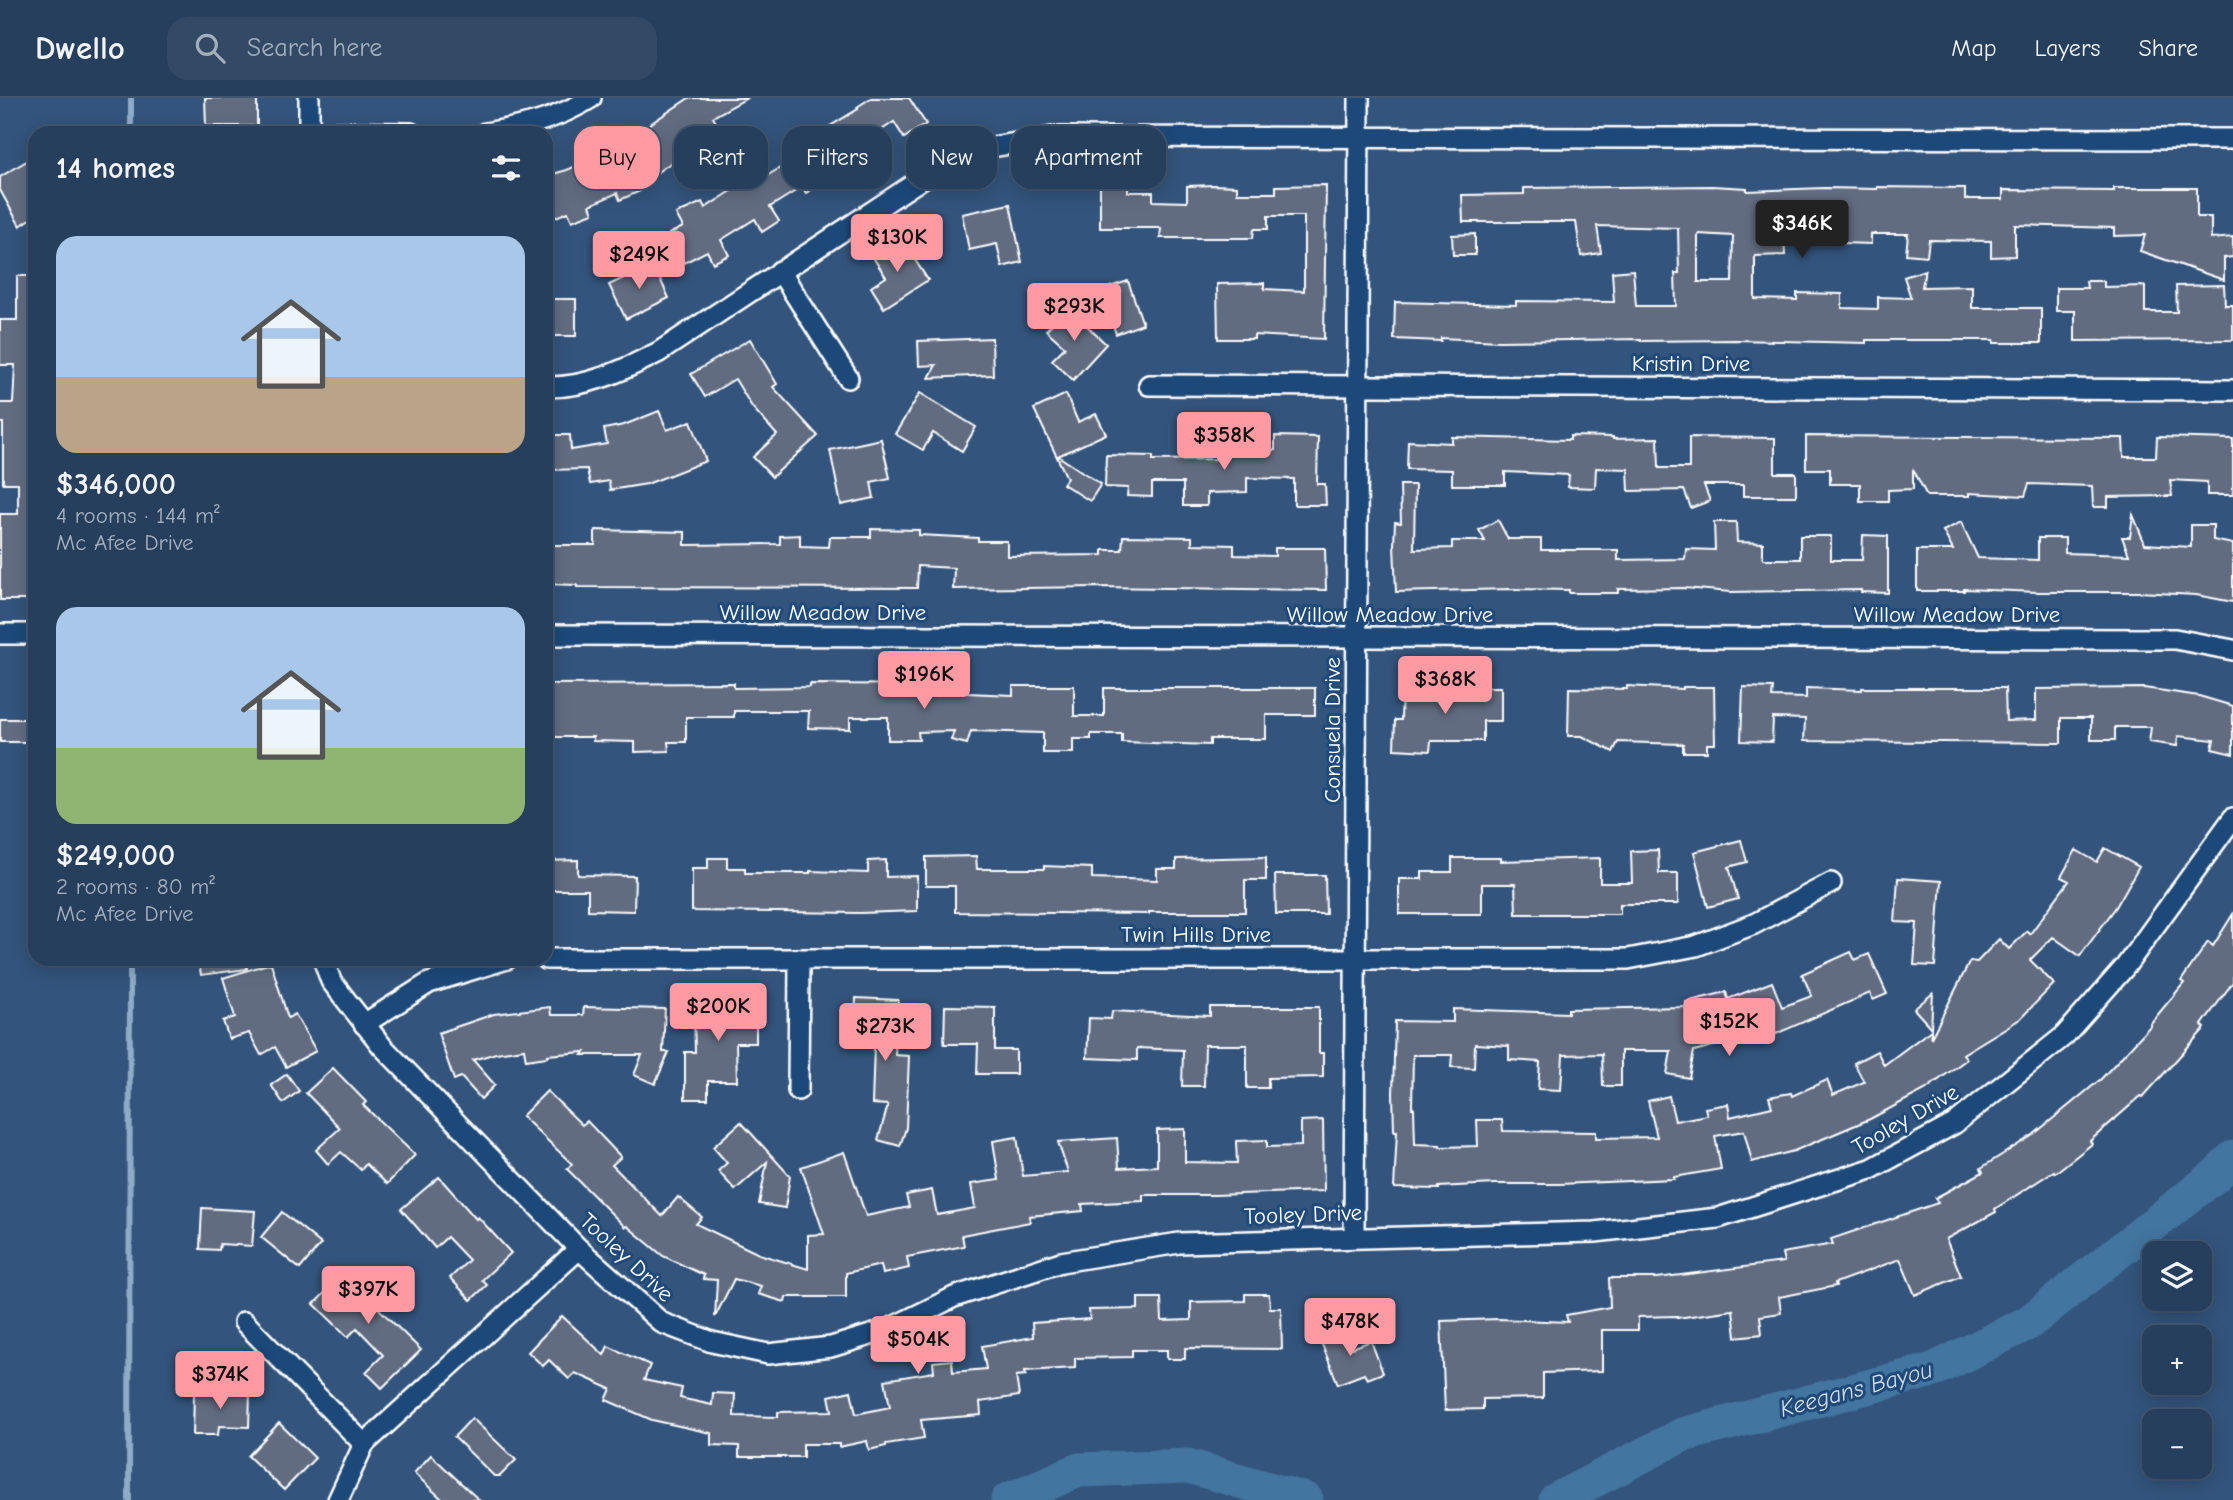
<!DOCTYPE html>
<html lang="en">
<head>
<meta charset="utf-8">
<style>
  :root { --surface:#263f5d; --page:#324a66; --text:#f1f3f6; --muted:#a4afbc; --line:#425872; --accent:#ff9aa2 }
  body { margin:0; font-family:"Comic Neue",sans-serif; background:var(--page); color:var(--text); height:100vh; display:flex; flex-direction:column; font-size:26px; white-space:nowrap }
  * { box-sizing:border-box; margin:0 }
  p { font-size:23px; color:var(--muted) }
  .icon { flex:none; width:38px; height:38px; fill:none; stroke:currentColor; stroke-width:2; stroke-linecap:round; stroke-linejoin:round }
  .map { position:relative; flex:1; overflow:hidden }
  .details { position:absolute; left:28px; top:28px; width:525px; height:840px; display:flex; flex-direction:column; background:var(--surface); border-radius:21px; box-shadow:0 4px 18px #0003,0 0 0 2px var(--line) }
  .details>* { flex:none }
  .guide { position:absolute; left:574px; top:28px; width:665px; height:63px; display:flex; gap:14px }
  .controls { position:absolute; left:2142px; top:1143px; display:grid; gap:14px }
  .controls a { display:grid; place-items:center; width:70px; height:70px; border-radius:14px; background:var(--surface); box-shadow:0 4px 18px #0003,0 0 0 2px var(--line); font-size:35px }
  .price { position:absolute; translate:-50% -60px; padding:0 16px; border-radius:7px; background:var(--accent); color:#111; font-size:23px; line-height:46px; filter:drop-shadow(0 2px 4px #0008) }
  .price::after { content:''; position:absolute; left:50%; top:42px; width:21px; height:16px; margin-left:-10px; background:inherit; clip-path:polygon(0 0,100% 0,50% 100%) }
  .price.current { background:#222; color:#fff }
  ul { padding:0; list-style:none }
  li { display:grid; align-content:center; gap:14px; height:371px; padding:0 28px }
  li span { display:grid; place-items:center; height:217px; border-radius:21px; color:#555 }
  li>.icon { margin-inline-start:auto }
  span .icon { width:126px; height:126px; fill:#fffc; stroke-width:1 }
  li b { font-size:30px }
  h2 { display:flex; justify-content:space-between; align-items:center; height:84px; padding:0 28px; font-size:30px }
  .pill { padding:0 24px; border-radius:21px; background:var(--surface); box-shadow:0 4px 18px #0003,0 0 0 2px var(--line); font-size:24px; line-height:63px }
  .pill.current { background:var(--accent); color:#111 }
  header { display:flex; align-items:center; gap:42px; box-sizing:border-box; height:98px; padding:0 35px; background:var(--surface); border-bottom:2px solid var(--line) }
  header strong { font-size:33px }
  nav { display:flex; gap:38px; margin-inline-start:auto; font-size:24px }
  .search { width:490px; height:63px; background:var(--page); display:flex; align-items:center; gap:18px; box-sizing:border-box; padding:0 24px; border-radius:21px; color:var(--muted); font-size:26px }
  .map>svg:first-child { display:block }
</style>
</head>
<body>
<header>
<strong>Dwello</strong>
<div class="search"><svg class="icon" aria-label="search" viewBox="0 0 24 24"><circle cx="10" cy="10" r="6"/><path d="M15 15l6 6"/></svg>Search here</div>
<nav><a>Map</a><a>Layers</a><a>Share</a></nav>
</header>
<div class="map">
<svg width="2233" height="1402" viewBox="0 0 2233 1402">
  <rect width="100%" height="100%" fill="#33547c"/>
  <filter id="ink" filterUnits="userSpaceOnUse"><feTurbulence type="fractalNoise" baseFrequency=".0143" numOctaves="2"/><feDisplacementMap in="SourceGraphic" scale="14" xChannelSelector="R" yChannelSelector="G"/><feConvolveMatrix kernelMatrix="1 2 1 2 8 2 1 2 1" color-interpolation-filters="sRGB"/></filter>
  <g filter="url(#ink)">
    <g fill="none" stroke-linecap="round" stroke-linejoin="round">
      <g stroke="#8eacc5" stroke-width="6">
        <polyline points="131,0 131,35"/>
        <polyline points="129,1402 130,861"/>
      </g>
      <g stroke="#42759f" stroke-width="35">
        <polyline points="1008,1402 1079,1372 1188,1368 1306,1402"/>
        <polyline points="1556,1402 1682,1337 1933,1272 2028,1225 2216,1077 2233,1060"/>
      </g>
    </g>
    <g fill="#626c81" stroke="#fff" stroke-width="2" fill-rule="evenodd">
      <polygon points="205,0 257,0 257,28 206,28"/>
      <polygon points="689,0 747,0 713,19 722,36 704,45 703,43 637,88 640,93 620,102 617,95 590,107 593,115 572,123 568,114 546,123 546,78 567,72 634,41 632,38"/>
      <polygon points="871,0 909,0 926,26 904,40 894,24 865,43 870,53 806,95 802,89 770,109 779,123 762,134 755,121 721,142 729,157 713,165 707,153 684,165 669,136 683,129 676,116 702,104 705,110 752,80 755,85 813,50 807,42 858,11 857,9"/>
      <polygon points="35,58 35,118 20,128 0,92 0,79"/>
      <polygon points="1214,87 1237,88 1237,95 1276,95 1276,88 1326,87 1324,241 1254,237 1254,241 1218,241 1217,186 1264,185 1264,191 1304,193 1304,118 1268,118 1268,131 1254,131 1253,140 1160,140 1161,130 1100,130 1100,88 1128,88 1128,94 1153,94 1153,103 1187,104 1187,88"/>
      <path d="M1712 88 1747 90V93L1824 90 1877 91V89L1965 90V101H2003V92L2114 93V90H2197V119H2211V141L2233 139V159L2224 160V182L2140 153 2145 137 2114 138V130L2015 127V158L1991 159V143L1929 142 1927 158 1906 156 1908 136H1871V146L1841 145V135L1784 136 1785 157 1755 158V201L1797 202V195L1842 196V210L1878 211V199L1911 200 1904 179 1925 172 1922 189 1972 188V210H2041V245H1994V242H1866V245L1735 242 1641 243V241L1499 243 1441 240V243L1394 241 1395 204 1516 207V203L1614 204 1612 174 1633 172 1636 208H1676L1675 175H1679L1678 130 1597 128 1601 155 1581 158 1576 124H1463L1462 97 1524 96V90ZM1698 136 1733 138 1732 184H1698Z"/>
      <polygon points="1010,106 1022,164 1002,169 997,146 969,152 962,116"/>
      <polygon points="1475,136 1475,157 1453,157 1452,137"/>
      <polygon points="902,142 928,182 884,210 871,189 886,179 874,161"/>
      <polygon points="653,166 669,200 626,221 609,187"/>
      <polygon points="17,178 35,178 32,239 35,239 35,441 29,441 29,479 35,479 35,502 0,502 0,416 18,416 18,385 3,385 3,325 0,325 0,305 13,305 15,267 0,267 0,222 17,222"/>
      <polygon points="1128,183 1143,226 1116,236 1101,192"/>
      <polygon points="2086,183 2104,183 2104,189 2145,188 2145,214 2177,214 2176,188 2224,187 2225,207 2233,207 2233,242 2075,243 2075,213 2056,213 2056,190 2087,190"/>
      <rect x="546" y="201" width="30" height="37"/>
      <polygon points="1068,210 1106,246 1073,282 1052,262 1065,249 1046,232"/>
      <polygon points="992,240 993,277 929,280 936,267 919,268 918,243"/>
      <polygon points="750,241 777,286 773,289 818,338 772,379 753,359 777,337 752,309 735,281 705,299 691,276"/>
      <polygon points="920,295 976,329 962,353 933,335 923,352 895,336"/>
      <polygon points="1066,296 1078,324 1096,316 1106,336 1058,358 1101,386 1090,403 1063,386 1067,380 1034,311"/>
      <polygon points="659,313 667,332 691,323 706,363 647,386 610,392 609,383 590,386 587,371 546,372 546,337 570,337 571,352 607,346 604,331 624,327"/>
      <polygon points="1275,338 1318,339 1317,386 1325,386 1326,407 1294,407 1294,381 1247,380 1247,394 1207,395 1207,408 1183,408 1183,385 1152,385 1152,399 1127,398 1128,390 1105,389 1106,357 1153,358 1153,362 1222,361 1222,353 1275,352"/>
      <polygon points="1570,338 1613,339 1613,341 1658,340 1659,370 1689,370 1689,339 1775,340 1775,375 1796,375 1796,398 1743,398 1743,387 1704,387 1710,403 1691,410 1684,392 1629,393 1628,371 1596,370 1595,390 1568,389 1569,377 1505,374 1505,387 1452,387 1452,372 1407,371 1408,343 1452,345 1452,339 1570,342"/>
      <polygon points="1806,338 2123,340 2124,359 2156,359 2157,339 2233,341 2233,397 2207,397 2207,384 2170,382 2172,398 2108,399 2108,409 2093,409 2092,388 2029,386 2025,398 1969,395 1969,398 1927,398 1913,371 1913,391 1888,392 1888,403 1860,403 1860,386 1830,386 1830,371 1806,371"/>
      <polygon points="881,341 890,380 871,384 874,400 841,407 830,352"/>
      <polygon points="1400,387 1415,387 1414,451 1452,450 1452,443 1485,443 1479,432 1498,422 1508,441 1541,441 1541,452 1618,452 1618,462 1685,461 1686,451 1715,452 1714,424 1736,424 1737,444 1763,445 1763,461 1800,461 1800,438 1831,438 1831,462 1862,462 1863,437 1888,438 1888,495 1861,494 1861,492 1731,494 1684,490 1618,491 1618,495 1569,495 1569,492 1510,491 1396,494 1394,446 1395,424 1401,425"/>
      <polygon points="2133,417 2145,446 2191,449 2191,427 2213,427 2213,442 2233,446 2233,504 2196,497 2138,494 2038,494 1964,491 1964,493 1917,493 1917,452 1953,452 1943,433 1961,424 1978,460 2038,462 2038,440 2065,440 2065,455 2129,457 2122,439 2130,439"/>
      <polygon points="871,431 919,432 919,437 978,440 978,443 1007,443 1007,458 1103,457 1103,452 1122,452 1123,438 1192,439 1192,446 1234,447 1234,457 1275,458 1275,450 1325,450 1326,492 1095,489 953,491 954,470 918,468 917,490 577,489 577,487 546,486 546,447 595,447 595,432 685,434 685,447 780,446 780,438 800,437 800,448 829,449 830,439 871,439"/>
      <polygon points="734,585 734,590 810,589 810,586 967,587 967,595 1013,597 1013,588 1074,588 1074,618 1104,618 1104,590 1315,590 1315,617 1266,617 1266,641 1210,641 1210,647 1122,644 1122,636 1091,636 1091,641 1073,641 1073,655 1043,655 1043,635 971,633 967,646 951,642 954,633 918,634 919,642 888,642 888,619 850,619 850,631 808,630 809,613 734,613 734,619 686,619 686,644 668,644 669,653 635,654 635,644 593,643 593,639 546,639 546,586"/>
      <polygon points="1627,588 1683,591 1683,589 1714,589 1715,646 1707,646 1707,654 1683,654 1683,646 1618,644 1613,654 1582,638 1568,638 1569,590 1627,591"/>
      <polygon points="1452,589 1501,589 1501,623 1483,623 1483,643 1431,643 1430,653 1394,651 1395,622 1401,622 1402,590 1452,592"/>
      <polygon points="1743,589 1773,590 1772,599 1806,600 1806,590 1862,592 1862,590 2005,590 2006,623 2036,622 2036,591 2144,590 2199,598 2233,608 2233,656 2212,651 2214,642 2178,638 2177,648 2149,644 2151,629 2115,629 2115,642 2091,642 2091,620 2061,620 2061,645 1804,643 1805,621 1773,620 1772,644 1741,643"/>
      <rect x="0" y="621" width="35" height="23"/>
      <polygon points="1741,742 1747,764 1729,769 1738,801 1708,809 1694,754"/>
      <polygon points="2105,750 2139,769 2116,809 2080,858 2053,839 2030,862 2054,886 2020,921 1963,956 1967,961 1925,992 1870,1021 1794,1053 1752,1064 1744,1033 1715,1038 1721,1071 1674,1079 1674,1081 1560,1086 1495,1086 1439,1089 1439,1091 1394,1090 1397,1033 1394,1033 1393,996 1395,923 1453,924 1453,911 1568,915 1568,911 1687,909 1686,904 1726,894 1728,901 1772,884 1782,909 1812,898 1802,876 1851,854 1855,862 1869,856 1887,896 1873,902 1870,895 1762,942 1759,936 1694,953 1689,980 1667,976 1671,953 1621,953 1621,988 1603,988 1602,956 1563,957 1561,992 1538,991 1540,964 1509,962 1509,948 1475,946 1474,970 1451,969 1452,957 1413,957 1412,1010 1414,1010 1415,1046 1440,1047 1440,1049 1478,1048 1477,1022 1502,1022 1503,1033 1596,1034 1596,1040 1657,1039 1648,1003 1669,998 1675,1023 1707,1017 1705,1010 1728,1006 1730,1019 1772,1009 1769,999 1791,995 1792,998 1827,982 1833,997 1864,984 1854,965 1877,953 1884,967 1931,932 1931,940 1970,863 1977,864 1999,841 2009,851 2027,833 2030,836 2069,783 2061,779 2076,752 2097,764"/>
      <polygon points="1658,752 1659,775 1678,775 1678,806 1620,806 1620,816 1516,816 1515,786 1482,786 1482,816 1399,816 1399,781 1422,781 1422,774 1452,774 1452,760 1501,760 1501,763 1600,760 1600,785 1632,785 1631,753"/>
      <polygon points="976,758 977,771 1044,771 1044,768 1092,770 1092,780 1157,782 1157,771 1176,771 1176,761 1266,759 1266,782 1245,782 1245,814 1149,814 1149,816 955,814 955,788 926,788 926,759"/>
      <polygon points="708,760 727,760 727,770 745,770 745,775 810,775 810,773 868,775 868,763 886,762 886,779 917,778 917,813 860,815 692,813 692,770 708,770"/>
      <polygon points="578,762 578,777 635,778 634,813 588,812 588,792 546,792 546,763"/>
      <polygon points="1275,777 1325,777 1326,816 1276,816"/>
      <polygon points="1898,780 1941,783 1935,868 1914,867 1917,825 1895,824"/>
      <polygon points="2233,816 2233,884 2202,927 2205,930 2143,999 2141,998 2090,1043 2092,1046 2055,1075 2054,1073 1995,1111 1996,1114 1946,1141 1961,1178 1915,1197 1900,1161 1835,1185 1836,1188 1779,1199 1781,1215 1760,1218 1762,1236 1736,1239 1733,1212 1677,1220 1677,1218 1638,1219 1638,1232 1602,1232 1602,1273 1543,1275 1543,1300 1483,1301 1483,1311 1445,1312 1441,1223 1499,1221 1568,1224 1566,1217 1610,1209 1609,1180 1657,1180 1784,1164 1782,1155 1833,1146 1831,1141 1938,1105 1935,1100 1983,1074 1981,1070 2033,1037 2101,981 2151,927 2150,926 2184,885 2181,883 2208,844 2213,848"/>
      <polygon points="198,861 246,861 247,871 201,877"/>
      <polygon points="271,865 288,920 295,916 316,953 286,969 275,949 261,957 249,935 229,941 223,923 235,919 223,880"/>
      <polygon points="1933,895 1931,930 1914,911"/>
      <polygon points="707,896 749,896 749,917 756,917 756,945 736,945 737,983 708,983 708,1001 685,1001 685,954 695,954 694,918 707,918"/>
      <polygon points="856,900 898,902 895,957 909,958 906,1030 900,1048 878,1042 888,1007 872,1006 874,947 854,946"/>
      <polygon points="945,908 995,909 995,952 1016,952 1016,976 977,976 978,946 944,946"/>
      <polygon points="550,909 551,917 583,917 584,909 665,911 663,954 669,954 655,986 634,977 642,957 582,957 585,954 547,957 547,959 526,962 524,951 496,955 473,962 495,987 481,1001 461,979 454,982 438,935 494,916"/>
      <polygon points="1210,909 1319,909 1319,955 1323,955 1323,979 1268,980 1268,990 1247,990 1247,947 1205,947 1204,988 1182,988 1183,952 1137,950 1137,962 1087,960 1089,920 1111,921 1112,913 1210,918"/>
      <polygon points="333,970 366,1004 363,1007 415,1057 387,1086 366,1066 361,1072 341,1054 328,1066 316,1052 340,1030 306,995"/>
      <polygon points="287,976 299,993 283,1005 271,987"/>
      <polygon points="547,993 582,1027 587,1023 621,1059 612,1067 662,1118 678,1099 702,1119 696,1126 759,1156 808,1171 808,1137 824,1136 801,1069 844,1054 866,1118 909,1109 906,1097 932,1092 937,1117 975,1110 971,1086 999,1082 993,1043 1017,1039 1023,1078 1068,1074 1058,1044 1117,1040 1119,1070 1157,1068 1157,1032 1185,1031 1185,1064 1237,1065 1236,1043 1267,1042 1267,1049 1301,1048 1301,1023 1323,1022 1324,1093 1215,1097 1143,1097 1143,1103 1082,1106 1083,1113 1029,1118 1030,1124 962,1137 964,1148 907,1159 909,1170 883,1176 881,1167 846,1175 846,1199 786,1199 785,1204 758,1196 761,1188 734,1181 715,1219 717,1182 703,1181 704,1177 663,1158 627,1128 625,1129 567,1071 572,1066 522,1018"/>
      <polygon points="741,1024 790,1078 785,1110 759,1106 767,1064 735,1092 718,1073 727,1065 713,1049"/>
      <polygon points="439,1079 476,1121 478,1119 511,1155 482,1182 487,1187 471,1202 450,1180 469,1162 447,1139 435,1150 401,1111"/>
      <polygon points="202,1110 255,1113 252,1148 220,1146 219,1152 200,1151"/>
      <polygon points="282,1114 321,1146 300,1171 261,1139"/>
      <polygon points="345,1174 361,1189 365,1185 384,1202 377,1209 421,1252 382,1290 366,1274 383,1257 357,1230 348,1239 314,1206"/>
      <polygon points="1245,1196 1269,1196 1270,1210 1281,1210 1282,1251 1185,1250 1185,1261 1167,1261 1167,1252 1132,1252 1132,1259 1075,1260 1075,1270 1025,1273 1026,1277 1016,1278 1019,1298 980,1304 981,1317 921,1322 924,1340 886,1346 886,1348 869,1352 867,1343 839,1349 839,1346 803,1346 803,1359 739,1359 739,1348 711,1347 711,1335 652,1322 606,1302 611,1291 575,1275 569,1281 549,1262 543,1268 528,1254 562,1218 604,1257 608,1248 650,1267 644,1282 682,1290 680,1300 712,1307 713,1295 735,1296 734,1318 778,1319 778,1314 832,1313 829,1298 851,1293 856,1316 890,1309 885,1282 934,1274 933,1264 952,1262 953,1274 986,1271 982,1248 1033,1239 1032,1225 1090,1221 1089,1212 1138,1211 1138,1200 1161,1200 1162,1223 1191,1222 1191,1204 1245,1203"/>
      <polygon points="1340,1230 1349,1251 1371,1243 1383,1275 1367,1281 1364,1276 1338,1286 1319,1239"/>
      <polygon points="194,1294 250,1294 249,1329 219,1328 218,1337 193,1337"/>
      <polygon points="472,1320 516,1362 500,1378 494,1378 454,1339"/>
      <polygon points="279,1325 315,1360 284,1392 248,1358"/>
      <polygon points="431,1357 479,1402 443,1402 414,1375"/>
    </g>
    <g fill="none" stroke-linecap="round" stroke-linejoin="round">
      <defs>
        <g id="minor">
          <polyline points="309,34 411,35"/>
          <polyline points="309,35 309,0"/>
          <path d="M485 35C523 29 558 21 591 0"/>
          <polyline points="780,173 848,280"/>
          <polyline points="1149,287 2233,292"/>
          <path d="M546 289C587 290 624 272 659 254L932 74 992 49 1052 39 2233 41"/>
          <polyline points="0,536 35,536"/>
          <polyline points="546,537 2175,541 2233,552"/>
          <polyline points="323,861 331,883 382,948 579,1151 662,1225 712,1244 768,1256 831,1249 887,1232 954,1199 1061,1164 1179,1145 1595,1134 1718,1120 1871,1071 1954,1026 2064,938 2125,869 2233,720"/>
          <polyline points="546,861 1628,861 1696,848 1754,826 1831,785"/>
          <polyline points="364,926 429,885 507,861"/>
          <polyline points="798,992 799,861"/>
          <polyline points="1354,1139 1359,0"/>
          <polyline points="244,1224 364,1346"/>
          <polyline points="338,1402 364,1346 579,1151"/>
        </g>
      </defs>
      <use href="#minor" stroke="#fff" stroke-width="24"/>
      <use href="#minor" stroke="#1f4a7a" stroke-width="19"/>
    </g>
  </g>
  <g text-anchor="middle" stroke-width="6" stroke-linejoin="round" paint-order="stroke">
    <g font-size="23" fill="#fff" stroke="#1f4a7a">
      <text x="1691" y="273">Kristin Drive</text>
      <text x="823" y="522">Willow Meadow Drive</text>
      <text x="1390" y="524">Willow Meadow Drive</text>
      <text x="1957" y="524">Willow Meadow Drive</text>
      <text transform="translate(1332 632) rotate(-90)" y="8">Consuela Drive</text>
      <text x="1196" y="844">Twin Hills Drive</text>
      <text transform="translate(1905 1021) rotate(-30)" y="8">Tooley Drive</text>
      <text transform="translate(1303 1116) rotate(-2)" y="8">Tooley Drive</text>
      <text transform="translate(627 1159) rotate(43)" y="8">Tooley Drive</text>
    </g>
    <g font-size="24" font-style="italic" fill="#d0dce7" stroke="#1f4a7a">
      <text transform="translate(1856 1291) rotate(-15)" y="8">Keegans Bayou</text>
    </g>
  </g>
</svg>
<div class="controls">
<a><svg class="icon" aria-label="layers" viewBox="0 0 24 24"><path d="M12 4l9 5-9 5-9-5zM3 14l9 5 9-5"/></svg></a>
<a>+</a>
<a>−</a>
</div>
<b class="price current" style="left:1802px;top:162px">$346K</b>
<b class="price" style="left:897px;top:176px">$130K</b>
<b class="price" style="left:639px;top:193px">$249K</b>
<b class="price" style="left:1074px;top:245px">$293K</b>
<b class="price" style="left:1224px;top:374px">$358K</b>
<b class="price" style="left:924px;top:613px">$196K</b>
<b class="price" style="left:1445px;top:618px">$368K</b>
<b class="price" style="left:718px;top:945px">$200K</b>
<b class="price" style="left:1729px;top:960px">$152K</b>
<b class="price" style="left:885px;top:965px">$273K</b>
<b class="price" style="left:368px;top:1228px">$397K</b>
<b class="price" style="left:1350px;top:1260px">$478K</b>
<b class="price" style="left:918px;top:1278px">$504K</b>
<b class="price" style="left:220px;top:1313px">$374K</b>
<div class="guide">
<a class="pill current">Buy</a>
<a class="pill">Rent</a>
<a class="pill">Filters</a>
<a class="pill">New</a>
<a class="pill">Apartment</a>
</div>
<section class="details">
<h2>14 homes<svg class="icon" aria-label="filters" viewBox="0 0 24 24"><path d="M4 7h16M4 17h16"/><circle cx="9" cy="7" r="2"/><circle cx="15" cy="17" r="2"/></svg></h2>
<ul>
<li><span style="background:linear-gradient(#a9c7e8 65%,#b9a48a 0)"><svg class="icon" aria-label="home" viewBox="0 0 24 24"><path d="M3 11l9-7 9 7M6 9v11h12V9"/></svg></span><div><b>$346,000</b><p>4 rooms · 144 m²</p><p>Mc Afee Drive</p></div></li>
<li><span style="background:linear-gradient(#a9c7e8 65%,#8fb573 0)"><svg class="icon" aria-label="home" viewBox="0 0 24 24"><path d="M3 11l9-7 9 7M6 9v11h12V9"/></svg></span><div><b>$249,000</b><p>2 rooms · 80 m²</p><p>Mc Afee Drive</p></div></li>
</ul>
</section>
</div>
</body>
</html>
